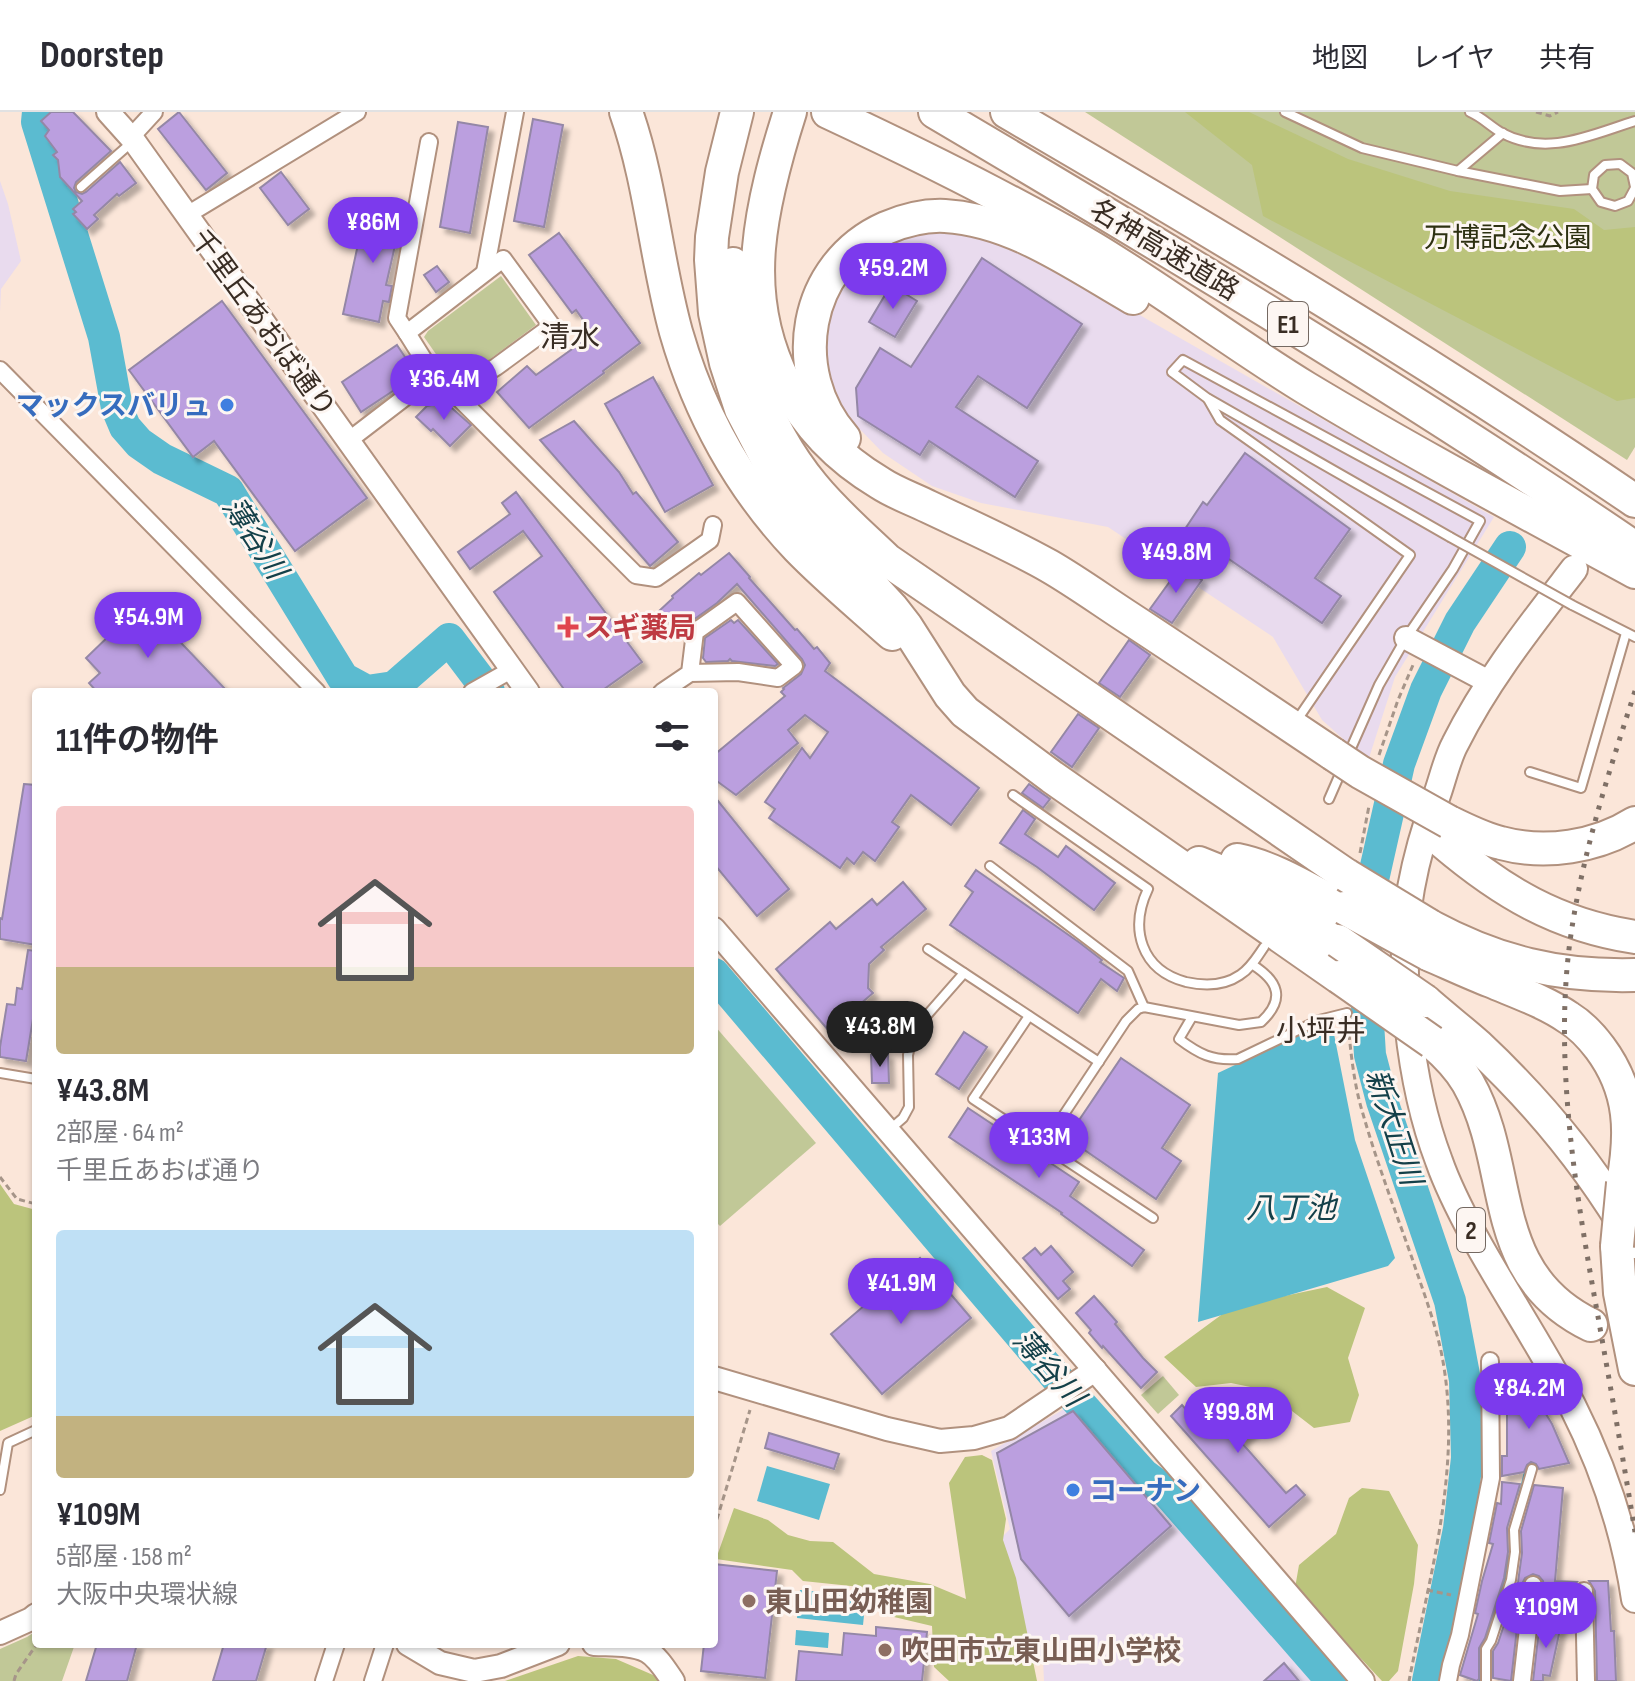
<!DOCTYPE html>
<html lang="ja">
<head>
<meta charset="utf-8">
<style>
  :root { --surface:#fff; --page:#f2f2f3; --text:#2b2b33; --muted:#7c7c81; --line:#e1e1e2; --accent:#7c3aed }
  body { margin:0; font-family:"Sofia Sans Condensed","Noto Sans JP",sans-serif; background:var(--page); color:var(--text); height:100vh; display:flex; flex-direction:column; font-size:30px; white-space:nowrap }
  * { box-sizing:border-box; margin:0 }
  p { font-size:26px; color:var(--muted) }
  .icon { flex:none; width:44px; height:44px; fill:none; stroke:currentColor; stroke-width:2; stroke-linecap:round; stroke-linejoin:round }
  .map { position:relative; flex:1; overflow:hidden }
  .details { position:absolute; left:32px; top:576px; width:686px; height:960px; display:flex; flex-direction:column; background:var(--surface); border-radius:8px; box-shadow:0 2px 6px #0004 }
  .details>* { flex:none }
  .price { position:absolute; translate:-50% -68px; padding:0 18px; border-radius:28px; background:var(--accent); color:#fff; font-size:26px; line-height:52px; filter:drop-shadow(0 2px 4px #0008) }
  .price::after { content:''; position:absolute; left:50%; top:48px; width:24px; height:18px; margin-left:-12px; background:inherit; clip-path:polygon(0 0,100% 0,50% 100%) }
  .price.current { background:#222; color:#fff }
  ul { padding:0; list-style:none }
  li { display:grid; align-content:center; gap:16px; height:424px; padding:0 24px }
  li span { display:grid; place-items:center; height:248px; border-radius:8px; color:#555 }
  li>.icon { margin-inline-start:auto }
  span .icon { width:144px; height:144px; fill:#fffc; stroke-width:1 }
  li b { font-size:34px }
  h2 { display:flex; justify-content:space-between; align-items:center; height:96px; padding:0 24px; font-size:34px }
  header { display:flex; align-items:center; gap:48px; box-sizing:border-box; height:112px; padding:0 40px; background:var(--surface); border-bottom:2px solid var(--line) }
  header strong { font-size:38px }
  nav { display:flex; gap:44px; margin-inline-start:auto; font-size:28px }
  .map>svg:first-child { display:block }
</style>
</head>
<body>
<header>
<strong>Doorstep</strong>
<nav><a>地図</a><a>レイヤ</a><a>共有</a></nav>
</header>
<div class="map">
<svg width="1635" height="1569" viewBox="0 0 1635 1569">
  <defs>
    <filter id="shadow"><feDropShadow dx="5.5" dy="5.5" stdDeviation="2" flood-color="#0004"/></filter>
  </defs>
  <rect width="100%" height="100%" fill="#fbe6d9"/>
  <g fill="#e9dbee">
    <polygon points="0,69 8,92 21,149 1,177 0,200"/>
    <polygon points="943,116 983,124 1038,145 1494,405 1395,565 1368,649 1322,608 1273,525 1108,415 981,391 932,374 883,341 847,304 827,259 824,219 842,170 874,139 909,120"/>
    <polygon points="1073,1292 1214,1449 1314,1569 1044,1569 1043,1548 1012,1501 994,1433 1010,1417 991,1339"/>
  </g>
  <g fill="#c1c897">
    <polygon points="1085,0 1635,0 1635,335 1627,348"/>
    <polygon points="501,164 536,213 474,259 452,265 424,225 428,219"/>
    <polygon points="714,913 816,1031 720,1114 714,1108"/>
    <polygon points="1163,1264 1179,1283 1158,1302 1141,1283"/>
    <polygon points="36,1519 36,1532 75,1532 62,1569 0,1569 0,1537 27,1525"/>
  </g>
  <g fill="#bbc47c">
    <polygon points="1185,0 1249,0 1348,47 1450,79 1574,97 1604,118 1635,115 1635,286 1617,289 1263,104 1252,53"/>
    <polygon points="0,1072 14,1092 36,1098 36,1303 0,1319"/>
    <polygon points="1327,1175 1365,1196 1348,1246 1359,1283 1350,1310 1314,1316 1265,1278 1231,1271 1196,1275 1164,1245 1232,1195"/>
    <polygon points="982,1343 992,1348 1006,1407 1003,1428 1016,1466 1037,1569 949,1569 934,1555 932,1514 894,1505 877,1479 870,1476 803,1469 792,1458 716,1447 734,1396 768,1408 788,1423 810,1429 833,1430 874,1462 930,1472 966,1487 949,1371 965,1345"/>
    <polygon points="1362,1376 1389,1379 1418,1433 1414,1472 1398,1559 1389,1569 1382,1569 1295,1476 1299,1453 1336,1422 1349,1386"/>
    <polygon points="578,1544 616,1547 660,1566 662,1569 505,1569"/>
  </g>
  <g fill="#5bbbd0">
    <polygon points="1326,910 1332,912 1355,1028 1395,1146 1388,1154 1198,1210 1218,961"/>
    <polygon points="767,1354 830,1372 819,1408 757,1389"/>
    <polygon points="800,1478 866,1484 863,1513 797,1506"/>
    <polygon points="796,1518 829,1521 828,1536 795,1533"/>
  </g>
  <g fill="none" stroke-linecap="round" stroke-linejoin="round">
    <g stroke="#5bbbd0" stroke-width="5">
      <polyline points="1521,1382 1528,1354 1533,1347"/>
      <polyline points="1482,1569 1480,1566 1482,1534 1486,1526 1511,1443"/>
    </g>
    <g stroke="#5bbbd0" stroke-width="32">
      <polyline points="38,0 37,10 104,225 117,296 125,315 139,331 162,347 228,379 343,566 367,579 394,575 449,527 489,580"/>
      <polyline points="714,862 1055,1264 1143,1362 1166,1379 1332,1569"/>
      <polyline points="1428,1569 1459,1417 1467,1346 1465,1268 1450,1189 1382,989 1370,943 1367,894 1366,841 1372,772 1399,652 1426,578 1460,510 1510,435"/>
    </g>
  </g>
  <g fill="#bb9fdf" stroke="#9487a6" stroke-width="2" filter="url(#shadow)">
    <polygon points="51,0 73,0 111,39 76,70 74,76 76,80 82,82 86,80 120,50 136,71 119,84 117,82 94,103 98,107 87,117 73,102 76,100 73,97 82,89 60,65 58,48 53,43 57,40 45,24 49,18 41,9"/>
    <polygon points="179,0 227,61 206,78 158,17"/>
    <polygon points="533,7 563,13 544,115 514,109"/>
    <polygon points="458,10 488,15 470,121 440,115"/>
    <polygon points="281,60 309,97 288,113 260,76"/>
    <polygon points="366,95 402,103 386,173 392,174 389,190 383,189 379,210 343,202"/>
    <polygon points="559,121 640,231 603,259 604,261 529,316 497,280 527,254 536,263 593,222 576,198 572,201 529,143"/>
    <polygon points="982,146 1082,212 1027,296 978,264 956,295 1038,349 1015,385 929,329 920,343 858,304 856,276 880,236 911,255"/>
    <polygon points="437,154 449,170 436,180 424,163"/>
    <polygon points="891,173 917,189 895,225 869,210"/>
    <polygon points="222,189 367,386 295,439 214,329 193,345 129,258"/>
    <polygon points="397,233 417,263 361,300 342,270"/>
    <polygon points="653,265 713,373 665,400 605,292"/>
    <polygon points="445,290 471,313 450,334 433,317 431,319 416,305 427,294"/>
    <polygon points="574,309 619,360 633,382 636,380 678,430 650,454 540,328"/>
    <polygon points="1245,341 1350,417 1315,466 1341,484 1322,511 1185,417 1203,390 1207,393"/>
    <polygon points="516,380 642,550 600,580 566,580 494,480 542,444 523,419 470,457 458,440 510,402 502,391"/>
    <polygon points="729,441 750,465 749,466 795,518 797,517 814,537 817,535 830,551 825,559 979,676 951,713 911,683 892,710 899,715 875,749 863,740 854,752 847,746 840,756 769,706 775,697 765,690 802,636 810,646 828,620 805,603 788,618 798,631 736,683 714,667 714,643 785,584 781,580 784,577 783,576 801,562 805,553 802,547 737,472 717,491 689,511 684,517 678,510 673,514 659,499 673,486 672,484 685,473 699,461 701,463"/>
    <polygon points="1181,454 1202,468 1172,511 1150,497"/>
    <polygon points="143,491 228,580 97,580 89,571 100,561 86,546"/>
    <polygon points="731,508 734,511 738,508 778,552 775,554 732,549 730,547 728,549 706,550 703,546 705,526"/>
    <polygon points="1129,528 1150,543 1120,585 1099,571"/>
    <polygon points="1078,602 1099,616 1072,655 1051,640"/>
    <polygon points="24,672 36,673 36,833 0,827 0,806 2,807"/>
    <polygon points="1029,672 1050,687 1043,696 1022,681"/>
    <polygon points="714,684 789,777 757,804 714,752"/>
    <polygon points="1023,698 1035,707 1025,722 1058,745 1066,734 1115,771 1094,798 1037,755 1000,731"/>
    <polygon points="976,758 1080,831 1102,848 1100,850 1124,866 1117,879 1101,867 1078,901 950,813 973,780 965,774"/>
    <polygon points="903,770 926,797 881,835 884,838 869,852 868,876 873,881 829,919 776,857 830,810 836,817 872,787 877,793"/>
    <polygon points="28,838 36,839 36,889 26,949 0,945 0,935 7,892 15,893 17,876 22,877"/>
    <polygon points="964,920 987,935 959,977 936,962"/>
    <polygon points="888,942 889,971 872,971 871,943"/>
    <polygon points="1121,946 1190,993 1162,1036 1181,1049 1156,1087 1067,1026"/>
    <polygon points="968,996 1079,1070 1070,1084 1144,1138 1132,1154 1061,1102 1062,1101 949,1025"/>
    <polygon points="1051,1134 1073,1160 1063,1169 1070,1177 1058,1187 1023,1146 1035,1136 1041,1143"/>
    <polygon points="920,1146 971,1206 882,1282 831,1222"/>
    <polygon points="1094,1184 1117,1210 1115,1212 1143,1246 1157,1260 1141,1276 1103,1234 1102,1236 1089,1221 1091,1218 1076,1201"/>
    <polygon points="1507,1262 1526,1262 1526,1269 1552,1312 1569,1351 1539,1357 1536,1352 1531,1350 1527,1353 1524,1360 1502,1364 1502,1344 1507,1344"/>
    <polygon points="1241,1281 1265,1308 1241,1330 1286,1381 1296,1373 1305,1383 1269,1415 1171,1304 1182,1293 1191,1303 1207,1289 1218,1302"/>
    <polygon points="1073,1299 1171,1414 1069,1504 1021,1447 997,1341"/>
    <polygon points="769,1321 839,1342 834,1357 765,1336"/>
    <polygon points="1502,1370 1520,1372 1507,1416 1508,1440 1504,1466 1485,1526 1479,1536 1479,1567 1477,1569 1460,1563 1478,1502 1475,1501 1482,1469 1493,1432 1489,1431 1497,1391 1501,1392"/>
    <polygon points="1534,1373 1563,1376 1555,1469 1577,1470 1574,1474 1573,1484 1551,1483 1552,1477 1544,1476 1543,1469 1539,1464 1533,1462 1525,1466 1522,1472 1511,1569 1493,1566 1493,1539 1498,1531 1518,1470 1522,1441 1521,1419"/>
    <polygon points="714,1452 777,1459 765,1566 701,1559 704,1532 714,1532"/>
    <polygon points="1589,1469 1608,1469 1611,1519 1614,1519 1616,1569 1597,1569 1595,1479"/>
    <polygon points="1540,1509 1561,1513 1550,1564 1543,1563 1543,1569 1533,1569"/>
    <polygon points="876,1515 927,1520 922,1569 796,1569 799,1539 842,1543 844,1521 876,1524"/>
    <polygon points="97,1532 137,1532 127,1569 86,1569"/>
    <polygon points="224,1532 267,1532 256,1569 213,1569"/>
    <polygon points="1284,1551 1299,1569 1264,1569"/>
  </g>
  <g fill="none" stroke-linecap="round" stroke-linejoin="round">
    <defs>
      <g id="service">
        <polyline points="1285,0 1362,36 1458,59 1560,79 1592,77"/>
        <path d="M1470 0C1482 5 1491 15 1502 21 1547 45 1590 23 1635 9"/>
        <polyline points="1458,59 1503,21"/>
        <polyline points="81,75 131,31"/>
        <polyline points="1635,75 1632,61 1620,52 1605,53 1594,63 1592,77 1601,90 1615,94 1628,89 1635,76"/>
        <polyline points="1208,287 1220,308 1410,443 1297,608"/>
        <polyline points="1572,493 1635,525"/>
        <polyline points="1348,643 1379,573 1406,526 1453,457 1480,409 1183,248 1172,260 1207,286 1450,425"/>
        <polyline points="1530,660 1581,676 1626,521"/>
        <path d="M1013 683 1148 777C1129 817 1141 858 1186 870 1204 874 1224 874 1240 863 1251 856 1257 845 1264 835"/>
        <polyline points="1329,687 1343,655"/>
        <polyline points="990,754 1128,859 1144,895"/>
        <polyline points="928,837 1099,950"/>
        <polyline points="1029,904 973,987 1153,1106"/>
        <path d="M1192 905 1179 927C1199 942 1212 949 1238 947L1319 908 1347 901"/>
        <polyline points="0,961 36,967"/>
        <polyline points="888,1019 903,1006 909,995 908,943 914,918 964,861"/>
        <path d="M1043 1034 1126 909 1138 897 1144 895 1239 913 1261 910C1286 887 1278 869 1253 853"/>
        <polyline points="0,1378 8,1331 36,1318"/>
        <polyline points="1486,1569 1486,1537 1491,1529 1511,1468 1515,1440 1514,1418 1532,1357"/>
      </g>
      <g id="minor">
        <polyline points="131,25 154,0"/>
        <polyline points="187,103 357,0"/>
        <polyline points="485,160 515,0"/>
        <polyline points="407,221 397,206 429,30"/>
        <polyline points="0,258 317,580"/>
        <polyline points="454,281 636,463 656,466 710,428 713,413"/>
        <polyline points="348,329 408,283 437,269 454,281 496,255 552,214 503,147 407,221 437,269"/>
        <polyline points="472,580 511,558"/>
        <polyline points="662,580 690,561 738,560 778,566 794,554 737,490 695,520 690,561"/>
        <polyline points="1584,1479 1586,1569"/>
        <polyline points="324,1569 336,1532"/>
        <polyline points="373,1569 385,1532"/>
        <polyline points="1448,1569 1451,1553 1460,1523 1491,1366 1490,1249"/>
        <polyline points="1522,1569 1533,1473"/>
      </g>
      <g id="tertiary">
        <polyline points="108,0 134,29 528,580"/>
        <polyline points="1406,526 1489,570"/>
        <polyline points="714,817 1363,1569"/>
        <polyline points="714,1266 887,1317 940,1329 974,1326 1009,1316 1095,1258"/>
        <polyline points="0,1521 31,1507 36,1503"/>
        <polyline points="408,1532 440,1551 474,1559 501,1554 558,1532"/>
        <path d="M594 1532C610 1533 632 1531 647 1539 658 1545 666 1559 673 1569"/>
      </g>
      <path id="primary" d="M1574 457C1531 513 1487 568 1455 632 1447 647 1443 666 1437 683 1426 713 1417 743 1411 776 1396 856 1410 973 1439 1049 1448 1075 1462 1102 1475 1126 1506 1182 1542 1236 1572 1293 1603 1354 1625 1420 1635 1487"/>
      <g id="motorway">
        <path d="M626 0C651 71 656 148 676 220 699 300 740 375 798 436 827 466 861 494 892 522"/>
        <polyline points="737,0 722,60 712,125 711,148 715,201 726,251 741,297 774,360 790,382 806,403 892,496 906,514 950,583 965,600 1052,665 1339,865"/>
        <path d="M790 0C776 44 763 90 759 136 751 234 796 321 880 371 895 381 913 387 929 395 969 414 1010 432 1049 454 1075 469 1100 487 1126 504 1195 549 1264 596 1333 642"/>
        <path d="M828 0C918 42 1007 86 1093 136 1166 180 1234 232 1306 276 1414 341 1525 400 1635 460"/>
        <path d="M935 0C1172 140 1407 281 1635 436"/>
        <path d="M1007 0C1220 124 1431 250 1635 389"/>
        <path d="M733 152C736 232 762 312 813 374 835 401 862 424 887 448L1346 763"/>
        <path d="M844 326C786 260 803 153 886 116 905 108 925 103 945 104 1014 108 1075 153 1133 186"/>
        <path d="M1449 710C1466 718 1483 727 1501 731 1545 743 1597 735 1635 711"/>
        <path d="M1443 730C1502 780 1557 813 1635 825"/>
        <path d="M1237 748C1276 756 1309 778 1344 796"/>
        <polyline points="1199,751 1256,774 1338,829"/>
        <path d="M1430 814C1497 850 1558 865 1635 863"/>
        <path d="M1428 842C1449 851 1470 861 1491 869 1517 880 1546 890 1569 906 1582 914 1591 924 1600 936 1632 979 1632 1021 1623 1071"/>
        <path d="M1425 889C1442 904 1460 918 1477 933 1539 991 1593 1057 1635 1130"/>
        <path d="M1432 930C1446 942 1459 955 1468 971 1516 1056 1484 1161 1591 1213"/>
        <polyline points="1617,1134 1620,1181 1635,1257"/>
      </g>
    </defs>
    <use href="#service" stroke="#b1917e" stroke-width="12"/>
    <use href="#minor" stroke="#b1917e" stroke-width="20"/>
    <use href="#tertiary" stroke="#b1917e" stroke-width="26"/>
    <use href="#primary" stroke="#b1917e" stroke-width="30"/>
    <use href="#motorway" stroke="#b1917e" stroke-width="36"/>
    <g stroke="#a69589" stroke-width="3" stroke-dasharray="6 4" stroke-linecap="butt">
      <polyline points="1536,0 1550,4 1558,0"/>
      <polyline points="1379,643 1398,588 1413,553"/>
      <polyline points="1360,741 1369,694"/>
      <path d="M1348 912C1351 942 1354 973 1363 1002 1377 1051 1395 1098 1412 1146 1422 1176 1434 1207 1441 1239 1464 1350 1430 1461 1409 1569"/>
      <polyline points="0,1065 17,1087 36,1092"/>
      <polyline points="714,1417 750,1298"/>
      <polyline points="1427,1478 1451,1483"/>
      <polyline points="14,1569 16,1562 37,1532"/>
    </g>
    <use href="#service" stroke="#fff" stroke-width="8"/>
    <use href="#minor" stroke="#fff" stroke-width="16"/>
    <use href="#tertiary" stroke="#fff" stroke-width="22"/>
    <use href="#primary" stroke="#fff" stroke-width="26"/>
    <use href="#motorway" stroke="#fff" stroke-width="32"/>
    <path stroke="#7f7066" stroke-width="5" stroke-dasharray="4 8" stroke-linecap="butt" d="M1635 579C1608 663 1580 748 1569 837 1555 955 1576 1083 1597 1199 1610 1272 1623 1346 1635 1420"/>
    <defs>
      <polyline id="service-bridge" points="1450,425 1572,493"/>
      <g id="motorway-bridge">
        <polyline points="1333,642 1360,660 1449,710"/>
        <polyline points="1346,763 1430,814"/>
        <polyline points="1344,796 1428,842"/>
        <polyline points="1338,829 1425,889"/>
        <polyline points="1339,865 1432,930"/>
        <polyline points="1617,1134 1623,1071"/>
      </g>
    </defs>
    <use href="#service-bridge" stroke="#b1917e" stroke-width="12" stroke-linecap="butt"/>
    <use href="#motorway-bridge" stroke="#b1917e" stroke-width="36" stroke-linecap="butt"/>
    <use href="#service-bridge" stroke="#fff" stroke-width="8"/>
    <use href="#motorway-bridge" stroke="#fff" stroke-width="32"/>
  </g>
  <g fill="#3f7fe0" stroke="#fdf6f2" stroke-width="3">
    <circle cx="227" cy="293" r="8"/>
    <circle cx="1073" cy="1378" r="8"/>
  </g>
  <path fill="#e0444e" stroke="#fdf6f2" stroke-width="3" d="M564 503h8v8h8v8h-8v8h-8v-8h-8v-8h8z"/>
  <g fill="#8d6e63" stroke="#fdf6f2" stroke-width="3">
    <circle cx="749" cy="1489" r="8"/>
    <circle cx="885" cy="1538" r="8"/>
  </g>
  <g text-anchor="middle" stroke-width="6" stroke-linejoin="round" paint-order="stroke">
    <g fill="#fdf6f2" stroke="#746962" stroke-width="2">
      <rect x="1268" y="190" width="40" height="44" rx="6"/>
      <rect x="1457" y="1096" width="28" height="44" rx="6"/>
    </g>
    <g font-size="26" font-weight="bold" fill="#392d24">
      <text x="1288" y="221">E1</text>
      <text x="1471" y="1127">2</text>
    </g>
    <g font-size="28" fill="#2d3011" stroke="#fdf6f2">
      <text x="1508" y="135">万博記念公園</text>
    </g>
    <g font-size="28" fill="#392d24" stroke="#fdf6f2">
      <text transform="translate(1165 137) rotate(31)" y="10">名神高速道路</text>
      <text transform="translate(264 211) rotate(54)" y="10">千里丘あおば通り</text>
    </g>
    <g font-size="28" font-weight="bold" fill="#366cbe" stroke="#fdf6f2" text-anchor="end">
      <text x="211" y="303">マックスバリュ</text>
      <text x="1089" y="1388" text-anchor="start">コーナン</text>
    </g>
    <g font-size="28" font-weight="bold" fill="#be3a42" stroke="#fdf6f2" text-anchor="start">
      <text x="584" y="525">スギ薬局</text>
    </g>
    <g font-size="28" font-weight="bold" fill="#785e54" stroke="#fdf6f2" text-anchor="start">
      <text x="765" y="1499">東山田幼稚園</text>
      <text x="901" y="1548">吹田市立東山田小学校</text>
    </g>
    <g font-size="30" fill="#392d24" stroke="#fdf6f2">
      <text x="570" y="235">清水</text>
      <text x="1321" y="929">小坪井</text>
    </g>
    <g font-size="30" font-style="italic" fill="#144049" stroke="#fdf6f2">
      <text transform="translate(255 426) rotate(57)" y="10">薄谷川</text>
      <text transform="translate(1394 1015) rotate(72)" y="10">新大正川</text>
      <text x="1291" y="1106">八丁池</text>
      <text transform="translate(1049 1256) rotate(49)" y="10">薄谷川</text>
    </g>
  </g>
</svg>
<b class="price" style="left:373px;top:153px">¥86M</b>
<b class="price" style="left:893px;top:199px">¥59.2M</b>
<b class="price" style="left:444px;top:310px">¥36.4M</b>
<b class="price" style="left:1176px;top:483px">¥49.8M</b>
<b class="price" style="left:148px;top:548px">¥54.9M</b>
<b class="price current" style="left:880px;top:957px">¥43.8M</b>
<b class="price" style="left:1039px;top:1068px">¥133M</b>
<b class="price" style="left:901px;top:1214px">¥41.9M</b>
<b class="price" style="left:1529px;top:1319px">¥84.2M</b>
<b class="price" style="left:1238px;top:1343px">¥99.8M</b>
<b class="price" style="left:1546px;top:1538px">¥109M</b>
<section class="details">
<h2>11件の物件<svg class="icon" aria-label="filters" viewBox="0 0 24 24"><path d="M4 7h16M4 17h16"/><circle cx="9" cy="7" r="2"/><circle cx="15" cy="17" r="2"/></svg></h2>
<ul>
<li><span style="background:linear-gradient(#f6c9c9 65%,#c2b280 0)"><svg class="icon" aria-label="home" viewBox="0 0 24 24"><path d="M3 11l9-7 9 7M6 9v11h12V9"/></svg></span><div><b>¥43.8M</b><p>2部屋 · 64 m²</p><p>千里丘あおば通り</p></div></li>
<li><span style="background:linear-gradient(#bfe0f5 75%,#c2b280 0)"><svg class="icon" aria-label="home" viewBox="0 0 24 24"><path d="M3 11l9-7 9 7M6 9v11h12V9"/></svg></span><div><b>¥109M</b><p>5部屋 · 158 m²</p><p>大阪中央環状線</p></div></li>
</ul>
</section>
</div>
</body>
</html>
